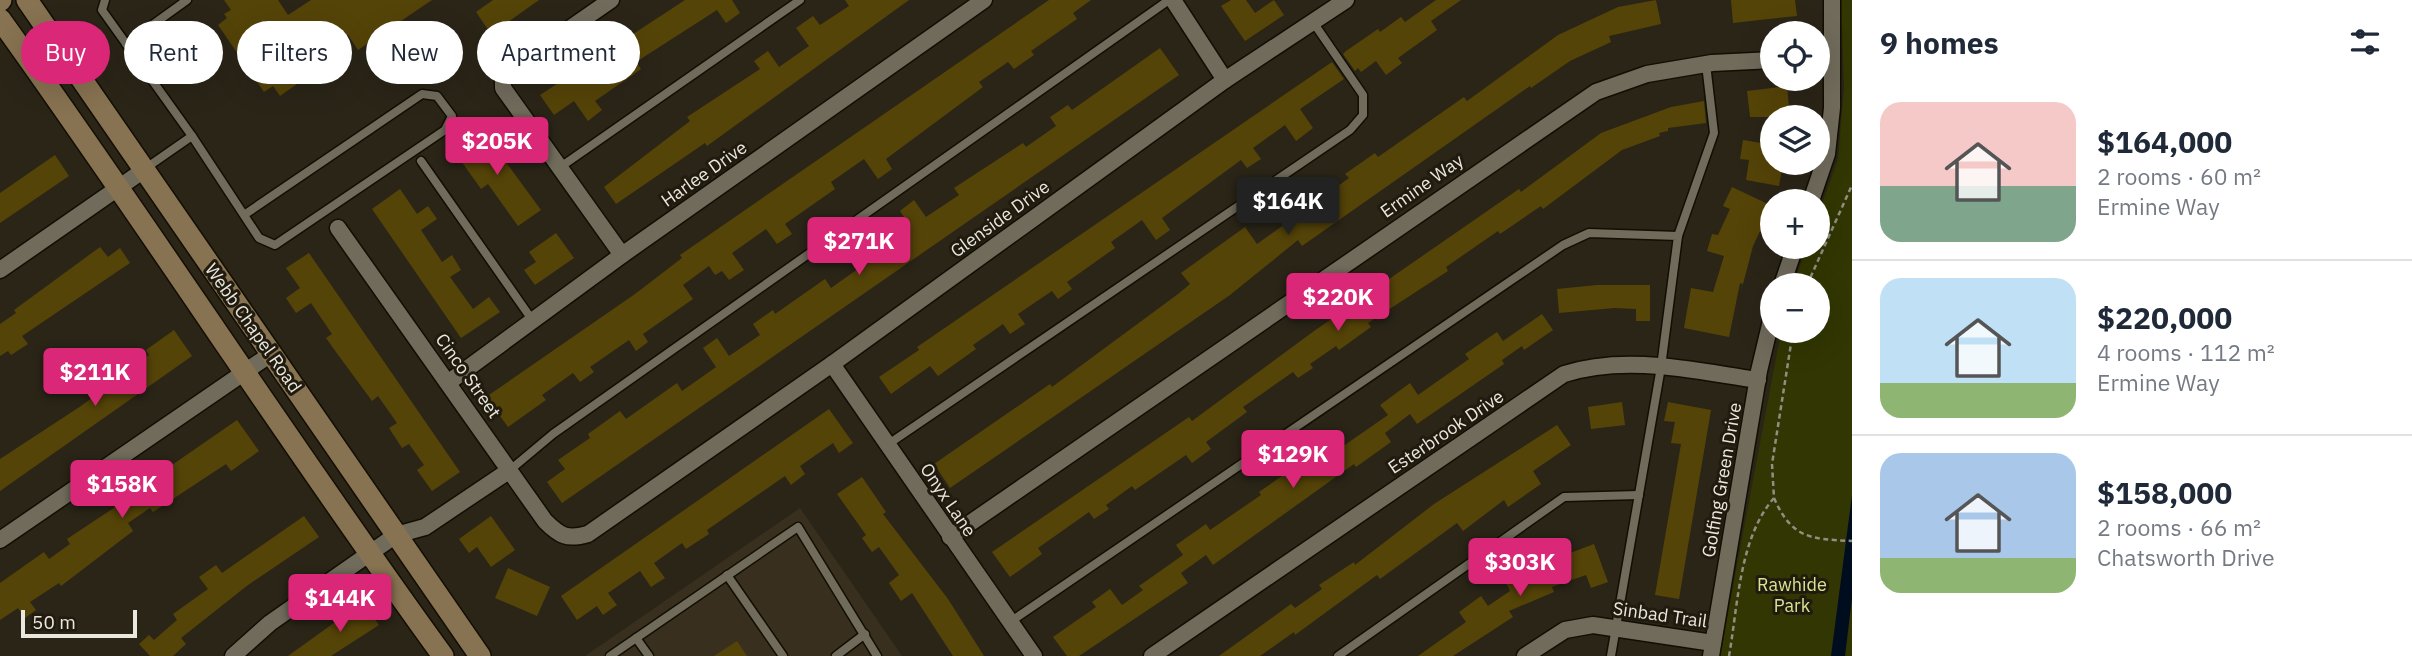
<!DOCTYPE html>
<html lang="en">
<head>
<meta charset="utf-8">
<style>
  :root { --surface:#fff; --page:#f6f6f7; --text:#1f2937; --muted:#747a83; --line:#e0e1e3; --accent:#db2777 }
  body { margin:0; font-family:"IBM Plex Sans",sans-serif; background:var(--page); color:var(--text); height:100vh; display:flex; flex-direction:column; font-size:26px; white-space:nowrap }
  * { box-sizing:border-box; margin:0 }
  p { font-size:23px; color:var(--muted) }
  .icon { flex:none; width:38px; height:38px; fill:none; stroke:currentColor; stroke-width:2; stroke-linecap:round; stroke-linejoin:round }
  .map { position:relative; flex:1; overflow:hidden }
  .drawer { display:flex; flex-direction:column; background:var(--surface); width:560px }
  .drawer>* { flex:none }
  .guide { position:absolute; left:21px; top:21px; width:665px; height:63px; display:flex; gap:14px }
  .fabs { position:absolute; left:1760px; top:21px; display:grid; gap:14px }
  .fabs a { display:grid; place-items:center; width:70px; height:70px; border-radius:50%; background:var(--surface); box-shadow:0 7px 28px #0002; font-size:35px }
  .scale { position:absolute; left:21px; bottom:18px; width:116px; box-sizing:border-box; padding-left:7px; border:4px solid #eae7de; border-top:0; font-size:19px; line-height:24px; white-space:nowrap; color:#eae7de; -webkit-text-stroke:5px #201b0e; paint-order:stroke }
  .price { position:absolute; translate:-50% -60px; padding:0 16px; border-radius:7px; background:var(--accent); color:#fff; font-size:23px; line-height:46px; filter:drop-shadow(0 2px 4px #0008) }
  .price::after { content:''; position:absolute; left:50%; top:42px; width:21px; height:16px; margin-left:-10px; background:inherit; clip-path:polygon(0 0,100% 0,50% 100%) }
  .price.on { background:#222; color:#fff }
  ul { padding:0; list-style:none }
  li { display:flex; align-items:center; gap:21px; height:175px; padding:0 28px }
  li+li { border-top:2px solid var(--line) }
  li span { display:grid; place-items:center; flex:none; width:196px; height:140px; border-radius:21px; color:#555 }
  li>.icon { margin-inline-start:auto }
  span .icon { width:84px; height:84px; fill:#fffc; stroke-width:1 }
  li b { font-size:30px }
  h2 { display:flex; justify-content:space-between; align-items:center; height:84px; padding:0 28px; font-size:30px }
  .chip { padding:0 24px; border-radius:32px; background:var(--surface); box-shadow:0 7px 28px #0002; font-size:24px; line-height:63px }
  .chip.on { background:var(--accent); color:#fff }
  main { display:flex; flex:1; min-height:0 }
  .map>svg:first-child { display:block }
</style>
</head>
<body>
<main>
<div class="map">
<svg width="1852" height="656" viewBox="0 0 1852 656">
  <rect width="100%" height="100%" fill="#2a2517"/>
  <polygon fill="#382f1f" points="800,508 902,656 585,656"/>
  <polygon fill="#313602" points="1841,0 1852,0 1852,656 1720,656 1781,331 1818,331 1818,285 1793,285 1807,247 1818,247 1818,215 1838,159 1844,88"/>
  <polygon fill="#000d1e" points="1852,495 1852,598 1845,656 1831,656"/>
  <g fill="#554408">
    <polygon points="224,0 278,0 288,15 311,0 432,0 358,50 348,35 307,62 314,72 280,96 273,86 264,92 218,25 227,18 224,14 231,10"/>
    <polygon points="493,0 539,0 491,34 476,12"/>
    <polygon points="685,0 732,0 740,13 726,23 717,10 636,62 641,69 595,101 602,110 588,121 574,101 554,115 540,95"/>
    <polygon points="845,0 909,0 707,146 705,143 616,204 604,187 690,121 687,117 760,69 754,61 768,51 779,67 809,46 796,28 813,16 820,25 849,6"/>
    <polygon points="1049,0 1091,0 1073,13 1077,19 1031,51 1034,55 1014,69 1008,62 979,82 983,87 886,159 892,169 878,179 864,159 831,182 835,189 785,224 792,234 777,244 766,229 732,253 744,270 729,280 722,271 715,275 709,266 683,285 693,299 643,334 648,342 636,351 629,340 590,367 594,372 580,382 573,373 542,395 546,400 508,427 486,397 635,294 682,258 680,255"/>
    <polygon points="1231,0 1246,0 1255,13 1274,0 1284,15 1245,41 1221,6"/>
    <polygon points="1436,0 1461,0 1431,21 1437,30 1398,58 1402,63 1386,75 1376,61 1361,72 1358,68 1355,71 1343,54 1346,51 1378,29 1380,32 1401,17 1405,22"/>
    <polygon points="1656,0 1661,24 1609,36 1611,42 1570,61 1531,88 1530,86 1302,246 1298,240 1230,295 950,488 934,464 1050,384 1052,387 1178,294 1190,284 1181,273 1245,227 1257,244 1349,178 1345,174 1375,153 1378,157 1464,97 1467,101 1558,35 1618,7"/>
    <polygon points="1731,0 1795,0 1797,16 1733,23"/>
    <polygon points="1160,48 1179,75 562,503 547,482 565,469 558,460 590,438 588,434 620,411 626,419 677,383 682,391 716,367 703,348 717,338 729,356 760,335 753,324 773,310 775,314 825,279 831,288 862,266 850,250 867,238 878,254 903,236 897,227 906,220 900,211 914,200 926,217 959,195 954,188 1023,143 1026,147 1056,126 1050,117 1068,105 1072,110"/>
    <polygon points="1332,62 1344,79 1300,109 1313,128 1296,141 1285,125 1253,148 1261,159 1247,168 1241,160 1162,218 1170,230 1156,240 1142,220 1111,242 1115,248 1067,282 1072,289 1058,299 1052,291 1018,314 1025,324 1010,334 1003,324 973,345 976,349 938,376 930,366 891,394 879,377 919,350 917,347"/>
    <polygon points="1787,86 1790,117 1750,117 1747,91"/>
    <polygon points="1704,101 1706,123 1668,128 1668,131 1659,133 1660,136 1622,150 1543,209 1541,206 1500,234 1498,231 1446,267 1448,271 1368,323 1371,327 1339,350 1336,346 1310,364 1313,368 1298,378 1293,372 1243,407 1247,412 1206,442 1211,449 1192,463 1186,455 1135,490 1132,486 1106,505 1109,509 1094,519 1089,512 1038,548 1042,554 1010,577 992,552 1189,417 1192,421 1314,331 1519,189 1521,192 1601,133 1671,107"/>
    <polygon points="483,131 541,210 518,226 488,184 481,189 454,151"/>
    <polygon points="1743,140 1773,145 1773,163 1783,163 1779,186 1746,180 1749,160 1740,159"/>
    <polygon points="55,155 69,176 0,223 0,193"/>
    <polygon points="1732,187 1772,206 1753,246 1743,284 1740,283 1729,337 1684,328 1691,288 1713,292 1724,256 1707,251 1712,234 1718,235 1730,209 1723,206"/>
    <polygon points="400,189 417,214 428,206 437,219 421,230 442,262 452,255 461,270 450,277 473,309 489,297 500,312 461,338 372,209"/>
    <polygon points="556,233 574,258 535,285 524,270 536,262 529,252"/>
    <polygon points="100,247 108,257 120,248 130,263 22,336 28,344 11,355 8,351 0,356 0,324 16,313 14,310"/>
    <polygon points="309,253 460,472 432,491 417,470 424,465 409,444 402,448 389,428 397,423 378,396 372,401 336,352 326,338 332,334 311,303 296,313 286,298 300,288 286,268"/>
    <polygon points="1597,285 1650,285 1650,321 1636,321 1636,309 1614,308 1559,313 1557,289"/>
    <polygon points="1542,314 1553,330 1524,350 1522,346 1502,360 1504,364 1417,424 1410,414 1385,433 1391,442 1356,467 1354,464 1213,565 1206,555 1181,573 1188,583 1079,656 1067,656 1053,637 1096,607 1092,602 1110,589 1122,605 1143,590 1139,586 1183,555 1176,545 1206,524 1210,530 1261,495 1259,492 1299,464 1296,460 1317,445 1326,458 1388,415 1380,405 1410,383 1418,395 1469,359 1465,354 1497,332 1503,341"/>
    <polygon points="174,330 192,356 0,491 0,459 81,406 149,355 146,350"/>
    <polygon points="1622,402 1625,425 1591,429 1588,407"/>
    <polygon points="1668,402 1711,410 1679,599 1655,595 1681,444 1671,443 1675,422 1664,421"/>
    <polygon points="829,409 853,443 839,453 833,443 800,466 805,474 791,485 785,476 707,530 709,534 686,549 682,543 654,563 665,578 651,587 640,571 608,593 617,605 603,615 597,606 577,620 561,596"/>
    <polygon points="237,420 259,451 231,471 226,464 153,512 150,508 128,523 133,531 61,586 59,583 30,602 36,610 25,618 18,608 0,620 0,583 44,552 49,559 70,544 67,539 174,468 172,465"/>
    <polygon points="1557,425 1571,445 1533,471 1541,484 1508,507 1504,500 1463,531 1457,523 1380,579 1377,575 1295,635 1294,632 1260,656 1219,656 1291,604 1295,608 1322,589 1319,585 1354,562 1355,565 1434,504"/>
    <polygon points="862,477 886,512 883,514 948,599 984,656 953,656 912,593 901,601 889,583 899,575 879,547 872,552 862,538 866,535 837,494"/>
    <polygon points="304,516 319,537 248,585 181,638 186,644 173,656 150,656 139,644 149,635 154,640 177,620 173,614 208,589 199,577 216,565 222,573"/>
    <polygon points="491,516 515,550 491,567 477,547 469,553 459,539"/>
    <polygon points="1594,544 1608,582 1591,588 1586,575 1552,587 1554,592 1509,611 1513,617 1453,656 1418,656 1466,622 1459,612 1481,596 1488,606 1510,591 1504,578"/>
    <polygon points="508,568 550,587 537,616 495,598"/>
    <polygon points="363,602 379,625 331,656 288,656"/>
    <polygon points="737,641 747,656 714,656"/>
  </g>
  <g fill="none" stroke-linecap="round" stroke-linejoin="round">
    <defs>
      <g id="service">
        <polyline points="105,0 102,10 192,136 146,168"/>
        <polyline points="126,44 187,0"/>
        <polyline points="192,136 259,238 275,245 445,130 452,116 437,96 422,94 244,215"/>
        <polyline points="421,161 533,321"/>
        <polyline points="559,168 800,0"/>
        <polyline points="1678,236 1714,133 1706,64"/>
        <polyline points="887,445 1350,130 1363,115 1363,95 1313,22"/>
        <polyline points="510,470 553,434 1169,0"/>
        <polyline points="727,575 783,656"/>
        <polyline points="1010,622 1563,245 1589,233 1678,236 1661,367 1611,656"/>
        <polyline points="636,638 649,656"/>
        <polyline points="610,656 798,527 877,656"/>
        <polyline points="836,656 865,634"/>
        <polyline points="1338,656 1564,497 1639,495"/>
      </g>
      <g id="minor">
        <polyline points="611,0 513,68 503,77 503,88 622,255"/>
        <polyline points="1173,0 1225,80"/>
        <polyline points="1811,201 1827,154 1832,108 1832,0"/>
        <path d="M338 228 545 521C560 536 567 540 588 534L832 364 1225 80 1346 0"/>
        <polyline points="0,270 144,170"/>
        <polyline points="1782,285 1795,247"/>
        <polyline points="832,364 1034,656"/>
        <polyline points="449,382 622,255 984,0"/>
        <polyline points="950,537 1596,92 1647,74 1712,63 1773,60"/>
        <polyline points="0,540 271,354"/>
        <polyline points="233,656 270,623 396,535 425,527 510,470"/>
        <path d="M1152 656 1564 374C1627 354 1695 371 1758 380"/>
        <polyline points="1525,656 1565,630 1593,625 1713,643"/>
        <polyline points="1711,656 1759,371 1773,312"/>
      </g>
      <g id="secondary">
        <polyline points="27,0 480,656"/>
        <polyline points="0,1 1,0"/>
        <path d="M0 19C151 229 291 447 443 656"/>
      </g>
    </defs>
    <use href="#service" stroke="#120e03" stroke-width="11"/>
    <use href="#minor" stroke="#120e03" stroke-width="19"/>
    <use href="#secondary" stroke="#120e03" stroke-width="24"/>
    <g stroke="#928e83" stroke-width="2.5" stroke-dasharray="5 3.5" stroke-linecap="butt">
      <polyline points="1807,285 1852,185"/>
      <path d="M1774 498C1792 539 1811 539 1852 541"/>
      <path d="M1729 656C1738 606 1739 538 1774 498L1772 464 1793 331"/>
    </g>
    <use href="#service" stroke="#706b5b" stroke-width="8"/>
    <use href="#minor" stroke="#706b5b" stroke-width="16"/>
    <use href="#secondary" stroke="#877251" stroke-width="21"/>
  </g>
  <g text-anchor="middle" stroke-width="6" stroke-linejoin="round" paint-order="stroke">
    <g font-size="18" fill="#eae7de" stroke="#201b0e">
      <text transform="translate(704 174) rotate(-35)" y="6">Harlee Drive</text>
      <text transform="translate(1422 186) rotate(-35)" y="6">Ermine Way</text>
      <text transform="translate(1000 219) rotate(-36)" y="6">Glenside Drive</text>
      <text transform="translate(253 328) rotate(55)" y="6">Webb Chapel Road</text>
      <text transform="translate(468 376) rotate(55)" y="6">Cinco Street</text>
      <text transform="translate(1446 432) rotate(-34)" y="6">Esterbrook Drive</text>
      <text transform="translate(1722 480) rotate(-80)" y="6">Golfing Green Drive</text>
      <text transform="translate(948 500) rotate(56)" y="6">Onyx Lane</text>
      <text transform="translate(1660 615) rotate(8)" y="6">Sinbad Trail</text>
    </g>
    <g font-size="18" fill="#d8e491" stroke="#201b0e">
      <text x="1792" y="591">Rawhide<tspan x="1792" dy="21">Park</tspan></text>
    </g>
  </g>
</svg>
<div class="fabs">
<a><svg class="icon" aria-label="locate" viewBox="0 0 24 24"><circle cx="12" cy="12" r="6"/><path d="M12 2v4M12 18v4M2 12h4M18 12h4"/></svg></a>
<a><svg class="icon" aria-label="layers" viewBox="0 0 24 24"><path d="M12 4l9 5-9 5-9-5zM3 14l9 5 9-5"/></svg></a>
<a>+</a>
<a>−</a>
</div>
<div class="scale">50 m</div>
<b class="price" style="left:497px;top:177px">$205K</b>
<b class="price on" style="left:1288px;top:237px">$164K</b>
<b class="price" style="left:859px;top:277px">$271K</b>
<b class="price" style="left:1338px;top:333px">$220K</b>
<b class="price" style="left:95px;top:408px">$211K</b>
<b class="price" style="left:1293px;top:490px">$129K</b>
<b class="price" style="left:122px;top:520px">$158K</b>
<b class="price" style="left:1520px;top:598px">$303K</b>
<b class="price" style="left:340px;top:634px">$144K</b>
<div class="guide">
<a class="chip on">Buy</a>
<a class="chip">Rent</a>
<a class="chip">Filters</a>
<a class="chip">New</a>
<a class="chip">Apartment</a>
</div>
</div>
<section class="drawer">
<h2>9 homes<svg class="icon" aria-label="filters" viewBox="0 0 24 24"><path d="M4 7h16M4 17h16"/><circle cx="9" cy="7" r="2"/><circle cx="15" cy="17" r="2"/></svg></h2>
<ul>
<li><span style="background:linear-gradient(#f6c9c9 60%,#7fa58c 0)"><svg class="icon" aria-label="home" viewBox="0 0 24 24"><path d="M3 11l9-7 9 7M6 9v11h12V9"/></svg></span><div><b>$164,000</b><p>2 rooms · 60 m²</p><p>Ermine Way</p></div></li>
<li><span style="background:linear-gradient(#bfe0f5 75%,#8fb573 0)"><svg class="icon" aria-label="home" viewBox="0 0 24 24"><path d="M3 11l9-7 9 7M6 9v11h12V9"/></svg></span><div><b>$220,000</b><p>4 rooms · 112 m²</p><p>Ermine Way</p></div></li>
<li><span style="background:linear-gradient(#a9c7e8 75%,#8fb573 0)"><svg class="icon" aria-label="home" viewBox="0 0 24 24"><path d="M3 11l9-7 9 7M6 9v11h12V9"/></svg></span><div><b>$158,000</b><p>2 rooms · 66 m²</p><p>Chatsworth Drive</p></div></li>
</ul>
</section>
</main>
</body>
</html>
